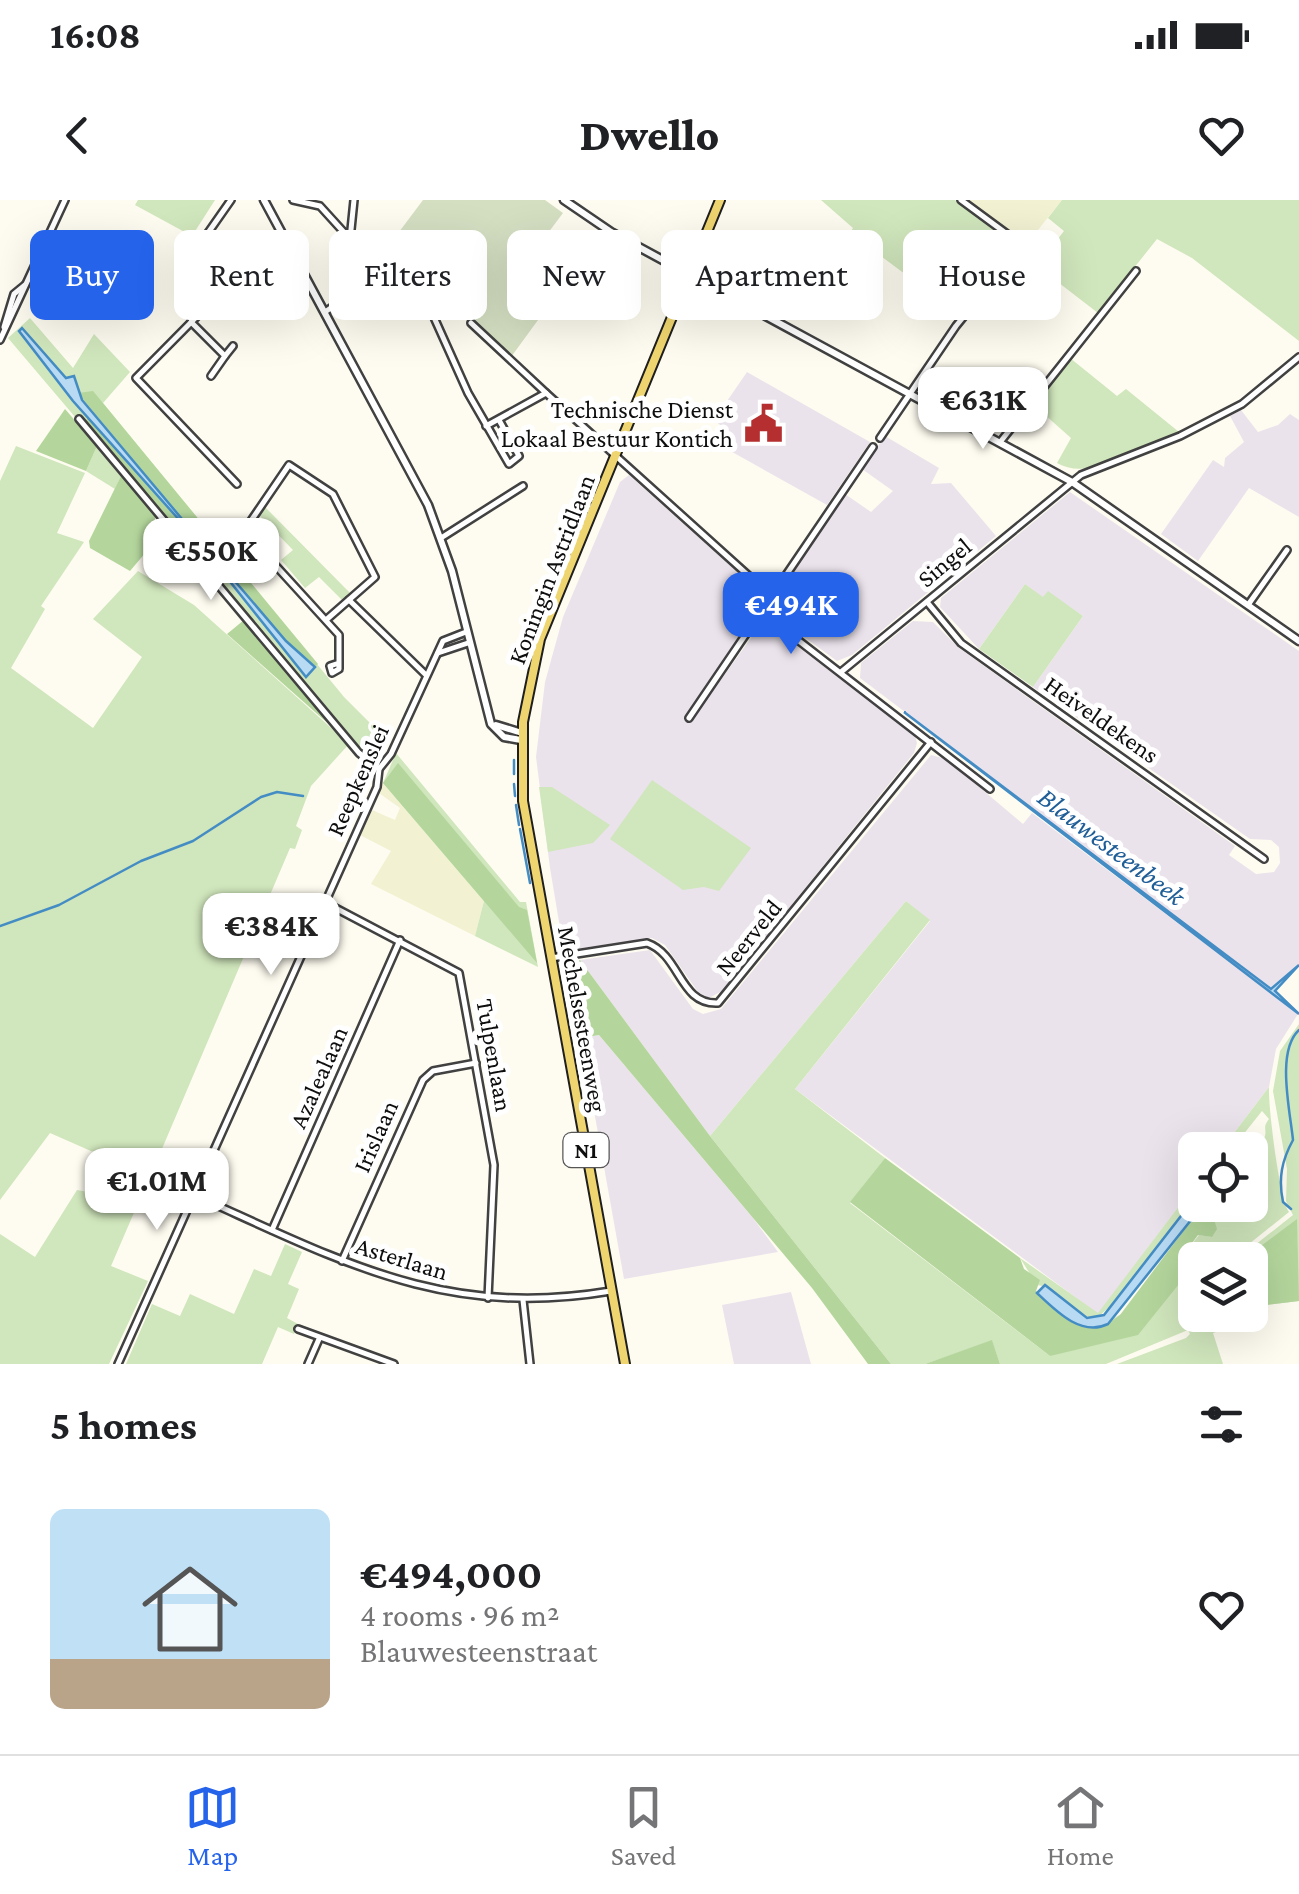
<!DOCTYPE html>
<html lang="en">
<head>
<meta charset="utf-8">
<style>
  :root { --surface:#fff; --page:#f2f2f2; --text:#202124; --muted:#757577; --line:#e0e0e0; --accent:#2563eb }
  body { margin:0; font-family:"Crimson Pro",serif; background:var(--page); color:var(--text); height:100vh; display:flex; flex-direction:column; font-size:38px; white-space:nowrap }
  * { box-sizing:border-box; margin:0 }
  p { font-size:32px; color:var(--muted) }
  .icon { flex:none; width:55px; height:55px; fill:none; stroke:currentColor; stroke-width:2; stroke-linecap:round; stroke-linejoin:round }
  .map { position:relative; height:1164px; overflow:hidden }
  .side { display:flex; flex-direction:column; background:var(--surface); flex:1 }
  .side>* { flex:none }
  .hud { position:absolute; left:30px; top:30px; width:1240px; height:90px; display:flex; gap:20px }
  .controls { position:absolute; left:1178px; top:932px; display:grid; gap:20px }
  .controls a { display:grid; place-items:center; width:90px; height:90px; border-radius:15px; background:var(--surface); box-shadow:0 10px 40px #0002; font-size:50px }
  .price { position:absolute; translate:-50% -85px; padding:0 22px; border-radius:20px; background:#fff; color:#222; font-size:32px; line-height:65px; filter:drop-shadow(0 2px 5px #0008) }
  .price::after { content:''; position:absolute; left:50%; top:60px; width:30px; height:22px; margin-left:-15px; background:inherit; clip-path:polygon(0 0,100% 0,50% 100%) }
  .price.on { background:var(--accent); color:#fff }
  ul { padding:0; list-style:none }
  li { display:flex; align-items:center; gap:30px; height:250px; padding:0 50px }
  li+li { border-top:2px solid var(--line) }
  li span { display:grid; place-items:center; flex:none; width:280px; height:200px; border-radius:15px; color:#555 }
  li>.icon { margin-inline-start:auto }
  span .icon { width:120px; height:120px; fill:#fffc; stroke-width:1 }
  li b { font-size:42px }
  h2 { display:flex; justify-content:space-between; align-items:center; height:120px; padding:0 50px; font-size:42px }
  .chip { padding:0 35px; border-radius:15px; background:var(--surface); box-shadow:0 10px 40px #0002; font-size:35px; line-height:90px }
  .chip.on { background:var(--accent); color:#fff }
  .status { display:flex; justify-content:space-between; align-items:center; height:70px; padding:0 50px; background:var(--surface); direction:ltr }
  .status svg { height:28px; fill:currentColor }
  header { display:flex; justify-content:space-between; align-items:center; height:130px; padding:0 50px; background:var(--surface); font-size:45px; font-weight:800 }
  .dock { display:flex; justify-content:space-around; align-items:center; height:140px; border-top:2px solid var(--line); background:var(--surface); font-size:28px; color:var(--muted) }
  .dock a { display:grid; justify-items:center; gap:5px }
  .dock .on { color:var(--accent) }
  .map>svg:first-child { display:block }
</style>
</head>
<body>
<div class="status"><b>16:08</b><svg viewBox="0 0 49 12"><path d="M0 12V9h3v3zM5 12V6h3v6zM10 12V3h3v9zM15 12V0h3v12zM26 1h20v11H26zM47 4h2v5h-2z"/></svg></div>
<header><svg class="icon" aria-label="back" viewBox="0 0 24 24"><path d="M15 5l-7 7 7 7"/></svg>Dwello<svg class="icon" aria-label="heart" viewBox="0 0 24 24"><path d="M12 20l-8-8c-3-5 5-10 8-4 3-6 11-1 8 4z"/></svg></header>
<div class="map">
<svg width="1299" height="1164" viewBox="0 0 1299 1164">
  <rect width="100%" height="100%" fill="#fefcf0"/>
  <g fill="#ebe3ec">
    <polygon points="747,172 870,242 827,305 716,243 725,229 714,220"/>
    <polygon points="1241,210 1258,232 1278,225 1290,214 1299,220 1299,317 1249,288 1198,361 1161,334 1213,260 1224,267 1225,258 1244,242 1230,216"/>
    <polygon points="885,236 939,268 931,284 951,283 996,336 852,455 837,461 777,417 772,405 845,294 871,312 893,291 862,269"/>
    <polygon points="629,275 763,395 763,404 686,517 692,520 761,424 767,423 915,536 917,543 914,553 722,791 709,798 698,792 665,745 652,738 568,750 562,740 550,668 536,557 545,482 563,417 620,282"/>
    <polygon points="1070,292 1299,451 1299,765 1273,790 860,478 861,463 913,421 933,422 959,448 1235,646 1229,655 1256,674 1274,672 1280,663 1279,647 1271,640 1250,639 1033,487 1083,416 1048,392 1043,398 1025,384 979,449 940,407 941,398"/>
    <polygon points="931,555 946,559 1023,624 1032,613 1298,814 1276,849 1269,887 1221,950 1195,950 1195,985 1098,1114 795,889 930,721 906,701 710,936 580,760 650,750 693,809 703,814 721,809"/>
    <polygon points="599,835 753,1018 778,1052 624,1079 581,838"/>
    <polygon points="791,1092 811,1164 734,1164 722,1105"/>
  </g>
  <g fill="#f2f1d2">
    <polygon points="965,0 1062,0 1026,45"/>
    <polygon points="383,583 484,701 475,736 371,684 391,651 360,635 372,610 395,620 400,608 379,593"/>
  </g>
  <g fill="#d0e6bc">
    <polygon points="138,0 215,0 192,36 135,5"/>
    <polygon points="821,0 955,0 1016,47 989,81 945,48 917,83 850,33 853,28"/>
    <polygon points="1062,0 1299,0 1299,141 1192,58 1157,39 1098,113 1037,66 1064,31 1048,18"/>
    <polygon points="30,118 73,168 94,134 130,172 103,203 344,497 387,540 379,560 371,557 368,562 8,138"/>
    <path d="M1070 158 1117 196 1126 189 1179 232C1147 245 1090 283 1057 263L1071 238 1044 214 1047 209 1036 200Z"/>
    <polygon points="16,246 85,273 57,333 84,342 41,406 45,409 11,468 93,528 142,457 93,419 138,371 194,405 349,544 311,586 296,626 302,630 295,649 290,648 150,977 50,933 0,1000 0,281"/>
    <polygon points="97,246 122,274 115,289 86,271"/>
    <polygon points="265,307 352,395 344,402 319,377 305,388 281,360 293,350 259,315"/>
    <polygon points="1025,384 1043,397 1048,391 1083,416 1033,487 979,449"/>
    <polygon points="396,553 520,702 526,702 538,767 475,736 484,701 383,583"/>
    <polygon points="652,580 751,648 719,691 704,687 683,690 610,639"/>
    <polygon points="539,587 552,587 610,625 593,643 548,652"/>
    <path d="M906 701 930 720 795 889 885 958 850 1003 1050 1156 1187 1075 1180 1059 1199 1035 1212 1037 1213 1016 1221 1005H1250C1250 971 1248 970 1263 941 1269 929 1261 929 1269 919L1262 911 1231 950H1221L1269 887C1268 908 1280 1002 1289 1012L1229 1060H1195V1112L1188 1121 1199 1115H1229L1230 1127 1213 1133 1223 1164H1117L1186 1138 1190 1134 1188 1130 1106 1164H1000L992 1141 925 1164H891L710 936Z"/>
    <polygon points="1299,824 1299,1101 1250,1107 1250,1060 1236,1060 1293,1015 1286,1001 1287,969 1273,891 1280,851"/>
    <path d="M1195 985V998L1115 1102 1096 1119C1073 1116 1060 1087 1037 1085L1020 1058 1098 1113Z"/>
    <polygon points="77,990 139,1001 111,1066 148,1081 109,1164 0,1164 0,1034 35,1057"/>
    <polygon points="285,1044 302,1052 288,1084 299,1089 287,1118 298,1124 294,1134 278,1127 262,1164 126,1164 152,1104 180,1116 190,1094 234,1114 254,1069 271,1076"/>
  </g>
  <g fill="#b4d69c">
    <polygon points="93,191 201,322 200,332 182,319 78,193"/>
    <polygon points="65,209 97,246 86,271 36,251"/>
    <polygon points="88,217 176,316 174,324 167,323 85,223"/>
    <polygon points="122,274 156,314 152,332 157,339 130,371 90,348 89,341"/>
    <polygon points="223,349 318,464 315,467 286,441 216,359"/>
    <polygon points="244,420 341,535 227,434"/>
    <polygon points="398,563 519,707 527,710 537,763 383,583"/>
    <polygon points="580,760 710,936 891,1164 868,1164 812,1088 599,835 581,838 568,771 568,765"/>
    <polygon points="885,958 1020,1058 1024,1069 1040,1080 1036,1091 1104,1127 1120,1115 1203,1005 1221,1005 1213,1016 1217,1029 1212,1037 1198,1035 1180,1059 1187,1074 1138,1135 1050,1156 850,1002"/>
    <polygon points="1297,1019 1299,1101 1250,1107 1250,1060 1242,1060"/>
    <polygon points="992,1140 1000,1164 925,1164"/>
  </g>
  <polygon fill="#d4dfc2" points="423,0 545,0 563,13 530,57 568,79 511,157 393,40"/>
  <g fill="#b8daf2" stroke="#448cc4" stroke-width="2.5">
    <polygon points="22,128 66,178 74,176 82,200 182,319 204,335 199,342 73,201 19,131"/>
    <polygon points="209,343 210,352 286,441 315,467 306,477 204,349"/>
    <polygon points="904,512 1271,789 1299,765 1275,791 1299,814"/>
    <path d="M1195 998V1005H1203L1108 1124C1081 1137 1056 1111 1037 1093L1045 1085 1087 1118 1104 1115Z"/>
  </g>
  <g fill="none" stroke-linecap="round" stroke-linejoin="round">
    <g stroke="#448cc4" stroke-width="2.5">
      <polyline points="514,560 514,574"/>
      <polyline points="514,584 515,596"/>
      <polyline points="516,605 519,625"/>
      <polyline points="520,629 530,683"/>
      <polyline points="0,726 59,705 141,661 193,641 261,597 277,592 303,596"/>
      <path d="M1291 1009 1283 1002C1278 978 1282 960 1293 940 1290 910 1276 851 1299 830"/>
    </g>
    <defs>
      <g id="minor">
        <polyline points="231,0 203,40 224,89 136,178 237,284"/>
        <polyline points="293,0 320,6 350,39"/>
        <polyline points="348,59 402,71 419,84 468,193 509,264 519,256 499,220"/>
        <polyline points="325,112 335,105 348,59 354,0"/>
        <polyline points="191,122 225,156 211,176"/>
        <polyline points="471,123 546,193"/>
        <polyline points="4,127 14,94 25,85"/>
        <polyline points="0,140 65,0"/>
        <polyline points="225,156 233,146"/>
        <polyline points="79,219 359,553 379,569"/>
        <polyline points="486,226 546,193 769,394"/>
        <polyline points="880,238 956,126 1022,45 961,0"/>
        <polyline points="1001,241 1136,71"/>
        <polyline points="441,338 523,286"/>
        <polyline points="349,400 426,475"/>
        <polyline points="927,402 961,443 1264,659"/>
        <polyline points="1248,405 1287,350"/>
        <polyline points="763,413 990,589"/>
        <polyline points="326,420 375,377 333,294 289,265 244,331 339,435 339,469 332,473 330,466 336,464"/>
        <polyline points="438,453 468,443"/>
        <polyline points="841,472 1081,275 1180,236 1242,204 1299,157"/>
        <polyline points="689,518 873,247"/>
        <polyline points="324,702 459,773 494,965 488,1098"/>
        <path d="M551 758 647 743C681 755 679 805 718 803L931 542"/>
        <path d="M194 995C342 1061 443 1119 611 1091"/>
        <polyline points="272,1030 400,740"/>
        <polyline points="342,1061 423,880 433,871 476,863"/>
        <polyline points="523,1100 530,1164"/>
        <polyline points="298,1129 394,1164"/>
        <polyline points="118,1164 377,587 379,569 391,554 443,441 466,432"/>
        <polyline points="308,1164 319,1139"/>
      </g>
      <g id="tertiary">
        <polyline points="264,0 428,305 452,371 491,524 504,537 521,540"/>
        <polyline points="564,0 611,32 1072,282 1299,441"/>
        <polyline points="496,525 522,533"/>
      </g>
      <polyline id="primary" points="625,1164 523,601 523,522 540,439 720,0"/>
    </defs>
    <use href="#minor" stroke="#414141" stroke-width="10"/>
    <use href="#tertiary" stroke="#414141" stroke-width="11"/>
    <use href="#primary" stroke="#1f1f1f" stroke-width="12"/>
    <use href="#minor" stroke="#fff" stroke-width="5"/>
    <use href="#tertiary" stroke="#fff" stroke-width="6"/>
    <use href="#primary" stroke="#efd56f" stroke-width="8"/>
  </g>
  <defs>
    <symbol id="civic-bare" viewBox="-9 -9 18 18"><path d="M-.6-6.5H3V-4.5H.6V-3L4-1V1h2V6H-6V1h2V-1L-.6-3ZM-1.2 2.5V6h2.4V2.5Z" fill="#b52f30" stroke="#fff" stroke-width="2.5" paint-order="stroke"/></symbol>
  </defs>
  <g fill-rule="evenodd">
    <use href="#civic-bare" x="736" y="196" width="55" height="55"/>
  </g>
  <g text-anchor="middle" stroke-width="10" stroke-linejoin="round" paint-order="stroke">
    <rect fill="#fff" stroke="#565656" stroke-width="2.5" x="563.5" y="933" width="45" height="34" rx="8"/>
    <g font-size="22" font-weight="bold" fill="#0e0e0e">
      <text x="586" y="958">N1</text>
    </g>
    <g font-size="25" fill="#0e0e0e" stroke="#fff" text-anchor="end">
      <text x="733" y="218">Technische Dienst<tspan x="733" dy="29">Lokaal Bestuur Kontich</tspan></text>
    </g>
    <g font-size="25" fill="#0e0e0e" stroke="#fff">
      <text transform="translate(944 362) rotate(-40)" y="9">Singel</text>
      <text transform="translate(551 369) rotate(-69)" y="9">Koningin Astridlaan</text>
      <text transform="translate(1102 519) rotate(35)" y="9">Heiveldekens</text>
      <text transform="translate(357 580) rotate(-66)" y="9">Reepkenslei</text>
      <text transform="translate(748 737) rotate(-51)" y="9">Neerveld</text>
      <text transform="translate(583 819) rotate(80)" y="9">Mechelsesteenweg</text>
      <text transform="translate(495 855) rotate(80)" y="9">Tulpenlaan</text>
      <text transform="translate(318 877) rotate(-66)" y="9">Azalealaan</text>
      <text transform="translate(375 936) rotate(-66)" y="9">Irislaan</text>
      <text transform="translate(402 1058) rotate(17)" y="9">Asterlaan</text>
    </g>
    <g font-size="28" font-style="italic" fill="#205e98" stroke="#fff">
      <text transform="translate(1112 646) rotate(37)" y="10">Blauwesteenbeek</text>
    </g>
  </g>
</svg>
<div class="controls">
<a><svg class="icon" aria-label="locate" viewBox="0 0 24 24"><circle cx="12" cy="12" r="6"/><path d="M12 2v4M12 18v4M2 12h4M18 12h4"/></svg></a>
<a><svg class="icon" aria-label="layers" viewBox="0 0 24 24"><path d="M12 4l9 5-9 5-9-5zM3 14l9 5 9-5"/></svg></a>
</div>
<b class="price" style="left:983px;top:252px">€631K</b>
<b class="price" style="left:211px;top:403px">€550K</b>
<b class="price on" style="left:791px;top:457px">€494K</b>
<b class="price" style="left:271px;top:778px">€384K</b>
<b class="price" style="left:157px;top:1033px">€1.01M</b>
<div class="hud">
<a class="chip on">Buy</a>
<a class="chip">Rent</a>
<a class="chip">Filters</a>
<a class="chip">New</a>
<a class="chip">Apartment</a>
<a class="chip">House</a>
</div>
</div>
<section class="side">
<h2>5 homes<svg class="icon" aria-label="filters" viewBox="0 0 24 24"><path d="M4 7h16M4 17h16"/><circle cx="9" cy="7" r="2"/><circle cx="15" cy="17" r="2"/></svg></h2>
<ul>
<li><span style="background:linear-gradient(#bfe0f5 75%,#b9a48a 0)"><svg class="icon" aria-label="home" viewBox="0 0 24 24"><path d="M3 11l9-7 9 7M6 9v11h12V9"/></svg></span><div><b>€494,000</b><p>4 rooms · 96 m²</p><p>Blauwesteenstraat</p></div><svg class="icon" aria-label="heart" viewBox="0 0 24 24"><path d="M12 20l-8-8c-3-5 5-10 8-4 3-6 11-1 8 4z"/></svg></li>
</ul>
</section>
<nav class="dock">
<a class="on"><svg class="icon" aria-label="map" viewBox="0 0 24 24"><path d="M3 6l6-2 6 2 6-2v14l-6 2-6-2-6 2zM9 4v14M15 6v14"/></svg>Map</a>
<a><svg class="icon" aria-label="saved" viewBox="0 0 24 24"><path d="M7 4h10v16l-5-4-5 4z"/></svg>Saved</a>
<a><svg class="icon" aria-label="home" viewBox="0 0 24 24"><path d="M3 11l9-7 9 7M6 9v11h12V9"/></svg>Home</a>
</nav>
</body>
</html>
